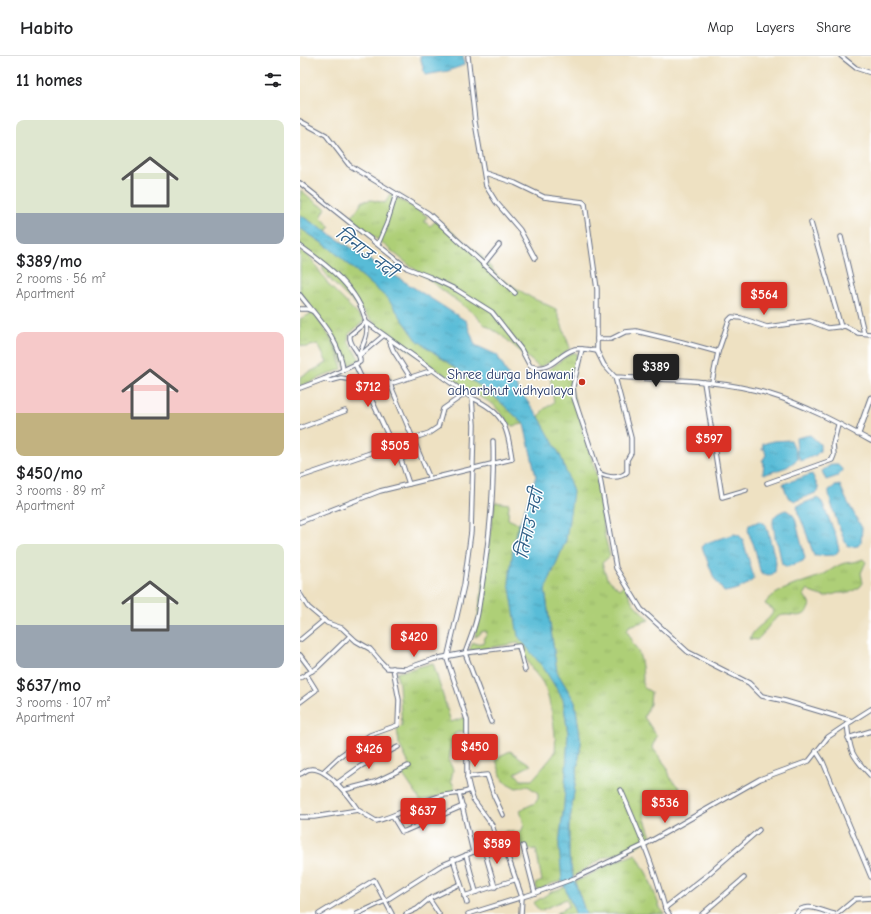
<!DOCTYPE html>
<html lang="en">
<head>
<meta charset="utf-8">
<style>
  :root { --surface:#fff; --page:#f6f6f6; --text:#202124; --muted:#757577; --line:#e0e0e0; --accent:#d93025 }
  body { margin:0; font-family:"Comic Neue","Playpen Sans Deva",sans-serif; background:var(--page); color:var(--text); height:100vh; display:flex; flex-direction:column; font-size:15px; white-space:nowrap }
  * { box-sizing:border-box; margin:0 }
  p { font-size:13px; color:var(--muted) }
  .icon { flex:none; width:22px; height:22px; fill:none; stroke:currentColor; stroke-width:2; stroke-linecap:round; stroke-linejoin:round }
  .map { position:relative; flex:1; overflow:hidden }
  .side { display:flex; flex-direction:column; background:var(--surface); width:300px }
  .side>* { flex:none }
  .price { position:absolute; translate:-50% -34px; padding:0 9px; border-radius:4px; background:var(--accent); color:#fff; font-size:13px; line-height:26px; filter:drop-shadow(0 1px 2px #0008) }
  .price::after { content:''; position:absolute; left:50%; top:24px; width:12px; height:9px; margin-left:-6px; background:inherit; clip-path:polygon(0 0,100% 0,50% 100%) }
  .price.active { background:#222; color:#fff }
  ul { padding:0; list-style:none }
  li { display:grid; align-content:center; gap:8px; height:212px; padding:0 16px }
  li span { display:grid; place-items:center; height:124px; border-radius:8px; color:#555 }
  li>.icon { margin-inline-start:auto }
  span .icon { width:72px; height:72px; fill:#fffc; stroke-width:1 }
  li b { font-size:17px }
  h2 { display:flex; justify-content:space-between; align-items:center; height:48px; padding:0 16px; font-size:17px }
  header { display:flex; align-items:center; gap:24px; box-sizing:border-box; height:56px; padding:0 20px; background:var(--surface); border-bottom:1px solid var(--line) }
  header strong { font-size:19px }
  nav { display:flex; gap:22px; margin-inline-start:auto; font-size:14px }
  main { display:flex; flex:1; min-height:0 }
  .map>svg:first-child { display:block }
</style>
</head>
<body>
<header>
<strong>Habito</strong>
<nav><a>Map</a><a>Layers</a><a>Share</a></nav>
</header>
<main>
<section class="side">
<h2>11 homes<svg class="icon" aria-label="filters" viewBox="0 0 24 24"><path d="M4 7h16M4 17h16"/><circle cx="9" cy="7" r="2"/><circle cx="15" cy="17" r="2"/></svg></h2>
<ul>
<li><span style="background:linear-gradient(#dfe7d0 75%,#9aa5b1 0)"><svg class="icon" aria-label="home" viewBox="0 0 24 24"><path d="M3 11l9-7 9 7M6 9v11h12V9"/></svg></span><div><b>$389/mo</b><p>2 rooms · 56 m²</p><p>Apartment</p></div></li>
<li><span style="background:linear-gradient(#f6c9c9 65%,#c2b280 0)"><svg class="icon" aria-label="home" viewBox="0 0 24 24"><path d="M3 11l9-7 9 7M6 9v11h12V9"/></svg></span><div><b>$450/mo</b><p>3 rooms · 89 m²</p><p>Apartment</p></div></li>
<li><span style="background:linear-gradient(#dfe7d0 65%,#9aa5b1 0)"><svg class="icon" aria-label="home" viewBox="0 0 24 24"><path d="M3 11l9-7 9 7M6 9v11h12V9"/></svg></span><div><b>$637/mo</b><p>3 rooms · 107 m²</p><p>Apartment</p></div></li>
</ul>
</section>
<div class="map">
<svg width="571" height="858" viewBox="0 0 571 858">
  <defs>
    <pattern id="grass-tufts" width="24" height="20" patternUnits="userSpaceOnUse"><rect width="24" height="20" fill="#aecf77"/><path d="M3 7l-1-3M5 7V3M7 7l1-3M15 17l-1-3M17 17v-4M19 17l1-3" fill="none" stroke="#95b269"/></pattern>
    <pattern id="water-ripples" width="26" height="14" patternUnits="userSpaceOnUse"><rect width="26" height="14" fill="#58bcd7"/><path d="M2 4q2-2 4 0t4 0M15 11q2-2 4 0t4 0" fill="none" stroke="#4899b2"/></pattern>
  </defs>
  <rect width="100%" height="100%" fill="#fff"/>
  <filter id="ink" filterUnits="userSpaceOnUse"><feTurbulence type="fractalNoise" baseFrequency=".025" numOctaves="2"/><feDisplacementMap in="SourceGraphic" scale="8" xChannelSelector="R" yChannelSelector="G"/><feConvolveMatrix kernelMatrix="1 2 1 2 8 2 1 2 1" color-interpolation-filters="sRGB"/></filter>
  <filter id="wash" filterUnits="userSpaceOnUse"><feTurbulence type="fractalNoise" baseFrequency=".012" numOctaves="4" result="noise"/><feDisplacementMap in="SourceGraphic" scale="16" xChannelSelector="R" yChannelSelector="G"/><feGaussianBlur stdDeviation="0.9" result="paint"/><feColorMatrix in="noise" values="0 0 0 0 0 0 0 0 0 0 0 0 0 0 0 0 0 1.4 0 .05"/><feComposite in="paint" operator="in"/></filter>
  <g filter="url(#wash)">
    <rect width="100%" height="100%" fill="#eee1c2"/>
    <g fill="url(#grass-tufts)" stroke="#647f6a">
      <polygon points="1,134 16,147 26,152 21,161 30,171 27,176 0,159"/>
      <polygon points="91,138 127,160 125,166 130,170 137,164 181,199 198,221 232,242 256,253 270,292 256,304 239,311 200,278 185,269 173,257 109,209 51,162 63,145 72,144 85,147"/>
      <polygon points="0,172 31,193 88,243 117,284 195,341 224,368 212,370 193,348 159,329 85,277 32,226 23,214 23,209 0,188"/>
      <polygon points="0,194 10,201 29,229 64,265 49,278 48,285 60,304 45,311 28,273 0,236"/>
      <path d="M13 257C24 270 40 296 42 313L0 330V321L27 307 18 288 7 291 0 289V263Z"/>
      <path d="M271 297H277L271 332 297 421 305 481 310 500 302 507 307 522 319 533 324 529 333 547 349 564 329 570 327 575 332 584V587C343 597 343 618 343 631L351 636 350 648 344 661 357 680 352 691 367 711 370 721 380 733 343 757 351 781 336 791 303 802 273 821 269 800V771L281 687 275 646 257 616 245 534 266 484 260 401 239 361 243 354 254 346 249 314Z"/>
      <path d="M195 446 209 448 208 463 219 468 214 484 245 614 263 643 268 678 264 749 259 789 263 825 250 828 238 835 235 828 242 825 236 793 227 794 221 787 207 791 201 778 206 775 221 776 224 769 220 754 235 747 238 743V737L228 730 216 732 203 725 196 704 200 700 210 695 231 709 215 717 221 724H232C235 721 252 701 254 698 259 688 250 643 245 632 243 625 237 620 233 614 227 605 224 596 218 587L169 595 173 586 176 588 185 586 184 581 187 579 186 575 181 576 179 579 175 581Z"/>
      <path d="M563 503 566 506 561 517 563 527 560 531 549 537H538L525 541 512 537 508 533 504 539 510 548C505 569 490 554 478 561 470 566 464 578 457 584L450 583C454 570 469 567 474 554L465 548C472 534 505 526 520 520 528 517 536 509 545 507 551 506 556 506 563 503Z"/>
      <polygon points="133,607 151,666 166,661 165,676 155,677 151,690 149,705 153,714 151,724 156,735 121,745 101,716 111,712 99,688 97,673 102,670 99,628 96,617"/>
      <polygon points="336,798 348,820 360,852 365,858 286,858 275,826 317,805"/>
      <polygon points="265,831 276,858 256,858 269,850 266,843 240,855 233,847 253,835"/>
    </g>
    <g fill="url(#water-ripples)" stroke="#3a769a">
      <polygon points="120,0 163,0 164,9 148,15 125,19"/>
      <polygon points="0,159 166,265 175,289 197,299 208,319 239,361 261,401 273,436 266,484 245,534 257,616 275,646 281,687 269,771 269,800 273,821 286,858 276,858 262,825 259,789 264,749 268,678 263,643 245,614 218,580 209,526 214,484 236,420 224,368 195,341 117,284 88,243 31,193 0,172"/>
      <polygon points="510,379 520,388 520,395 516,399 501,405 497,397 496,382"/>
      <polygon points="491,384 498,403 487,411 466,418 463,417 464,406 462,405 466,399 464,392 462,394 463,388 473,385"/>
      <polygon points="532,408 538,408 543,415 538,420 526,424 522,415"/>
      <polygon points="512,418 519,433 518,436 495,445 488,441 483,428"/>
      <path d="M540 429 546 443 562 472 561 486 558 490 548 491C543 485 527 439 529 434L535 430Z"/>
      <polygon points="517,442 522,446 536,480 539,494 535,499 514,500 504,470 498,457 497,450"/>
      <path d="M486 454 492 458 495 462 505 502 503 505 487 511 482 508 478 489 475 483C475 469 466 460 486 454Z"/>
      <path d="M460 465 466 469 476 506 475 516 471 519 461 518C458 509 457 499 454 490 452 483 446 477 449 469Z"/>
      <path d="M434 478 439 479 443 484 454 522C449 530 433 535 424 536L414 522 402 491 406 487Z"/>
    </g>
  </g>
  <g filter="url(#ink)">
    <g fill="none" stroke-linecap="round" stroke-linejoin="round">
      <defs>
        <g id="street">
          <polyline points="168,0 175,66 186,130 196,146 220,174 235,202"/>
          <polyline points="541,0 556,12 571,17"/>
          <polyline points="0,65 26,79 49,109 128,157 215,237"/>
          <path d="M0 127 107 212 130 221 157 234 192 256 221 293 230 310C252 317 257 298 275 293 282 292 291 294 297 295V233L285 148 283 146 244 141 215 127 185 117"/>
          <polyline points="511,167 541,271"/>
          <polyline points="541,181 564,277"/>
          <polyline points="78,188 87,167 96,138"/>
          <path d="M0 190C27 209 59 233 66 266L172 342C204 356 207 371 212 403L80 435 0 466"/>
          <polyline points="183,209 199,189"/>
          <path d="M0 239C17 261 41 285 43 314"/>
          <polyline points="0,253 7,253 12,255"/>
          <polyline points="297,283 311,283 325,276 336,275 382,286 418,296"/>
          <polyline points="89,284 93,294 110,321"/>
          <polyline points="282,293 273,330 274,342 299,417 316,512 341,553 388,596 449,627 462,640 485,645 552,665 571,653"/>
          <path d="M297 295 304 309 315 321C367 324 420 323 469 338 503 348 540 368 571 385"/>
          <polyline points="55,308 93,390"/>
          <path d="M24 323 60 306C61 295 48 290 50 279L66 266C70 279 62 288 59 300L83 280"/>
          <polyline points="404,326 422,441 446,434"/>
          <polyline points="412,326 418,296 429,264 432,261 441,262 467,271 510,265 528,272 545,270 558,277 571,278"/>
          <polyline points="90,328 130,423"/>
          <polyline points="0,332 24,323 30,325 41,322 65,326 79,325 87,325 90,328 133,314"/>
          <polyline points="172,342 174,369 171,476 164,529 147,603 167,664 167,721 170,734 173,743 192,769 197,785"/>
          <polyline points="0,372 45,355"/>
          <path d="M193 385C195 442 187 499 178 556 176 569 170 584 165 597L219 590 225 614"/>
          <polyline points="96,389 109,428"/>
          <polyline points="101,403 118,396"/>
          <path d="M299 417C308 422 320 423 327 416V404L331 397V382L315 321"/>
          <polyline points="0,421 129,377 138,371 143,353 166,337"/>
          <polyline points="467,427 532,404 534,399 533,388 538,369"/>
          <polyline points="0,538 8,551 27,567 42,572 56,585 70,593 81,606 87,612 105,613 134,603 165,597 191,666"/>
          <polyline points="0,584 24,564"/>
          <polyline points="0,599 12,615"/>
          <polyline points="0,622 17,612 50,580"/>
          <polyline points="0,646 16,634 6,618"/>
          <path d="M547 667C550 696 551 699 571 720"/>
          <polyline points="548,682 571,675"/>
          <polyline points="516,695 523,706 571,821"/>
          <polyline points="24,715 40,700 70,679 98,669 99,644 93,612"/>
          <path d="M0 718C4 717 6 713 11 713 27 711 50 742 58 754"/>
          <polyline points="167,721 187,719 194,740 203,759"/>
          <polyline points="36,728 61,710 98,691"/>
          <polyline points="44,734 75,726 108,710"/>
          <path d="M321 734C338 773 354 810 365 852L406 820 459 774"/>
          <polyline points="159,737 173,796"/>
          <path d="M0 761H14L58 754 76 765C100 759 117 747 140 740 150 737 161 739 170 734"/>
          <polyline points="93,761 102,776 105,775 163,750"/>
          <polyline points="223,790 235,837 275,822 342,790 460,723 509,705 528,681 552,665"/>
          <polyline points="184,793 195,831"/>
          <polyline points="166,799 176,836"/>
          <polyline points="153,803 167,847"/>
          <polyline points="164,840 214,824"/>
          <polyline points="129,843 139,858"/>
          <polyline points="365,852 369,858"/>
          <polyline points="19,858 74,824 92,858"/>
          <polyline points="57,858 85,845 140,810 202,784 222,841 221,858"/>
          <polyline points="106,858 117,853 129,843 160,828"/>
          <polyline points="168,858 235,837"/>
          <polyline points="402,858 444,822"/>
          <path d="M496 858C504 845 522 855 534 858"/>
          <polyline points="537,858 555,843 571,842"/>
        </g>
        <polyline id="secondary" points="558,378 571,342"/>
      </defs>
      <use href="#street" stroke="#656d81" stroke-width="5.5"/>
      <use href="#secondary" stroke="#656d81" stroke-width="7"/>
      <use href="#street" stroke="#fff" stroke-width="3.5"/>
      <use href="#secondary" stroke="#fff" stroke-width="5"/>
    </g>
  </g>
  <circle fill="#c8321e" stroke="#fff" stroke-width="1.5" cx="282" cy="326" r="4"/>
  <g text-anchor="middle" stroke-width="3" stroke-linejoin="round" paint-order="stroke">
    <g font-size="14" fill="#1b2f5e" stroke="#fff" text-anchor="end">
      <text x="274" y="323">Shree durga bhawani<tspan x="274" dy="16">adharbhut vidhyalaya</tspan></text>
    </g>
    <g font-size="15" font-style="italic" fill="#306088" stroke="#fff">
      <text transform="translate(66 197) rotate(37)" y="5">तिनाउ नदी</text>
      <text transform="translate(230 468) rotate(-77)" y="5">तिनाउ नदी</text>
    </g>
  </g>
</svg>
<b class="price" style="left:464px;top:260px">$564</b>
<b class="price active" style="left:356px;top:332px">$389</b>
<b class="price" style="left:68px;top:352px">$712</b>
<b class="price" style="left:409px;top:404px">$597</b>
<b class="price" style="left:95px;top:411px">$505</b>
<b class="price" style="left:114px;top:602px">$420</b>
<b class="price" style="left:175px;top:712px">$450</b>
<b class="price" style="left:69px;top:714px">$426</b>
<b class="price" style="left:365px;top:768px">$536</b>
<b class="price" style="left:123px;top:776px">$637</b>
<b class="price" style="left:197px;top:809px">$589</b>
</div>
</main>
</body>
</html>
